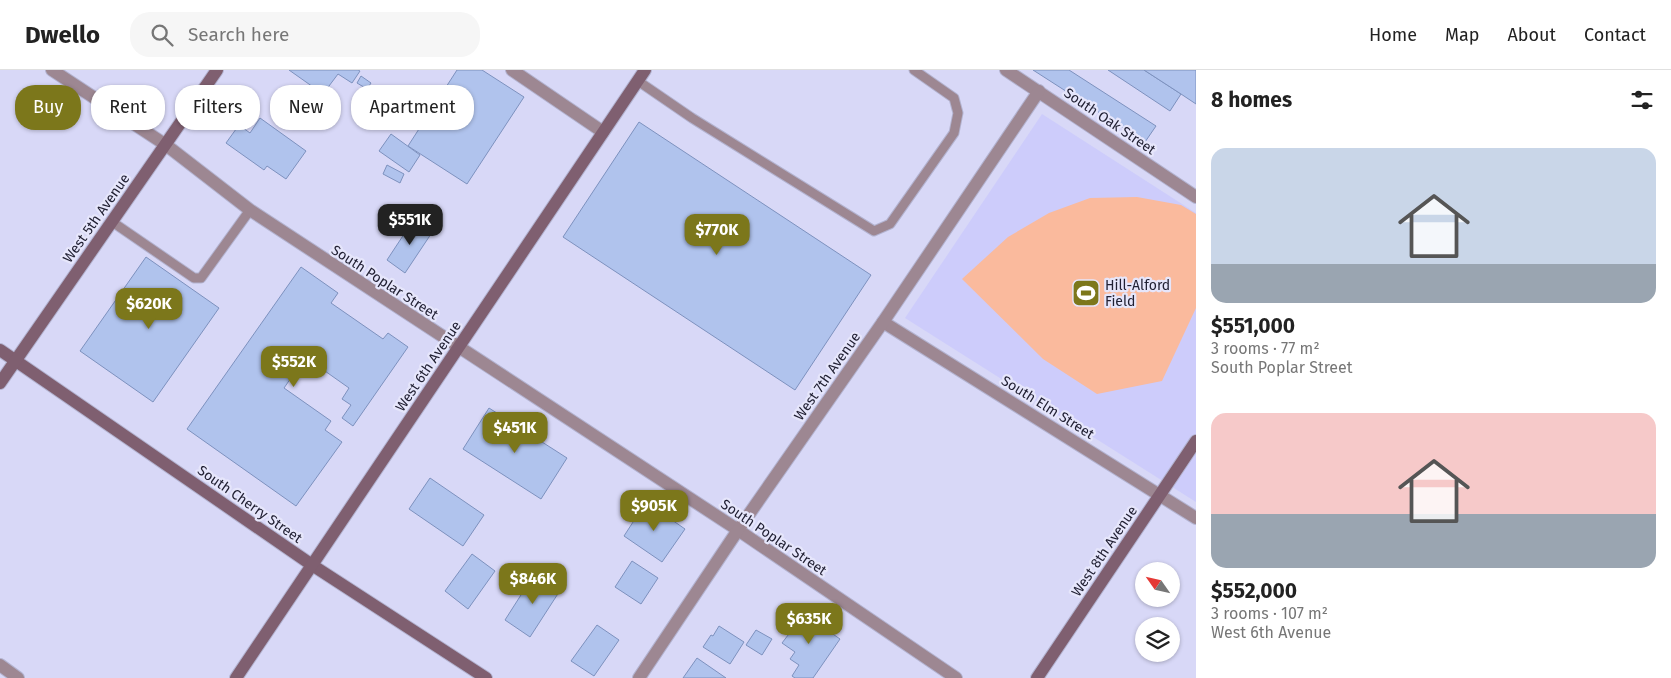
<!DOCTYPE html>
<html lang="en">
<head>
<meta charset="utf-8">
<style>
  :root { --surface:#fff; --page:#f6f6f6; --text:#222; --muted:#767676; --line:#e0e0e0; --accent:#7c771b }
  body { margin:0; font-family:"Fira Sans",sans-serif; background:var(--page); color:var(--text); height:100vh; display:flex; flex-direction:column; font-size:19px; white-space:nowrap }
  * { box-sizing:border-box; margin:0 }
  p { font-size:16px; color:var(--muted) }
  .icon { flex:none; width:28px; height:28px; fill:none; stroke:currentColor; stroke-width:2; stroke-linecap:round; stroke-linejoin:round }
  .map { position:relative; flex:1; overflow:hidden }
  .details { display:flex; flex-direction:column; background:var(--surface); width:475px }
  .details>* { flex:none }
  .guide { position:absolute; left:15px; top:15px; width:475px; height:45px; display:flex; gap:10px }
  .needle { width:32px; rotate:304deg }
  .controls { position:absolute; left:1135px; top:492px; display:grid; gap:10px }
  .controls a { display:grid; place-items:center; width:45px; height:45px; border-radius:50%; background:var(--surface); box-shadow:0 1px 4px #0004; font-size:25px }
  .price { position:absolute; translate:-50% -42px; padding:0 11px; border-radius:10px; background:var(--accent); color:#fff; font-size:16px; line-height:32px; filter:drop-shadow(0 1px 2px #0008) }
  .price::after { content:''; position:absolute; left:50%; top:30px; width:15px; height:11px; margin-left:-8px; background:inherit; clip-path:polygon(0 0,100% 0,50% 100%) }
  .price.active { background:#222; color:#fff }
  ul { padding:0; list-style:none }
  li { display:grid; align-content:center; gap:10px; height:265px; padding:0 15px }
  li span { display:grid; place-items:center; height:155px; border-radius:15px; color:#555 }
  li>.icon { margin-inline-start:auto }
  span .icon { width:90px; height:90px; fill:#fffc; stroke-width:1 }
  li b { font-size:21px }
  h2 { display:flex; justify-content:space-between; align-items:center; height:60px; padding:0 15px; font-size:21px }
  .pill { padding:0 18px; border-radius:20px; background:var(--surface); box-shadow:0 1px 4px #0004; font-size:18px; line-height:45px }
  .pill.active { background:var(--accent); color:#fff }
  header { display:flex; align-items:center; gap:30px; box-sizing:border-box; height:70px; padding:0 25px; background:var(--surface); border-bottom:1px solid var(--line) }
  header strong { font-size:24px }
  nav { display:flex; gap:28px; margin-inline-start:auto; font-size:18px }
  .search { width:350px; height:45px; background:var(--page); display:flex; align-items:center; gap:12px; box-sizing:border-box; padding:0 18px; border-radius:20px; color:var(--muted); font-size:19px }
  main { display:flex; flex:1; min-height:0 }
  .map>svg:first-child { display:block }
</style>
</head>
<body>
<header>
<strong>Dwello</strong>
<div class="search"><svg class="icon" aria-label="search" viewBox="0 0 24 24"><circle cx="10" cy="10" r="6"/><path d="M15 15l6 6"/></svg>Search here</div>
<nav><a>Home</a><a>Map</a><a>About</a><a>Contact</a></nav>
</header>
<main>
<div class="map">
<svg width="1196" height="608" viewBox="0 0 1196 608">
  <rect width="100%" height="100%" fill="#d8d8f7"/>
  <polygon fill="#cdccfb" points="1042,44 1196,143 1196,432 905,248"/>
  <polygon fill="#faba9d" points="1137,127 1181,135 1196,144 1196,238 1162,311 1097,324 1043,289 962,209 1008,167 1049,143 1090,128"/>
  <g fill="#b0c3ed" stroke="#7d91be">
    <polygon points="289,0 358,0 360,1 352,13 338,4 323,24"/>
    <polygon points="457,0 482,0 524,27 467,114 408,76"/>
    <polygon points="1033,0 1069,0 1156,56 1145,72"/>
    <polygon points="1108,0 1144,0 1181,24 1170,41"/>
    <polygon points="1144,0 1196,0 1196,34 1181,24"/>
    <polygon points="361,6 371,13 367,19 357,13"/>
    <polygon points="367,43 373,47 367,55 361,51"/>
    <polygon points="260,48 306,81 286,109 267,96 264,100 226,73 239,55 250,63"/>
    <polygon points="639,52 871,205 795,320 563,167"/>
    <polygon points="391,64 420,85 409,102 379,81"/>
    <polygon points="387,95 404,104 400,113 383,104"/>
    <polygon points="414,149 433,161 405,203 387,190"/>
    <polygon points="146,187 219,238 153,332 80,281"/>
    <polygon points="301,197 338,223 331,233 383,269 388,263 408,277 353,356 342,348 351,335 342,329 349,318 298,282 286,300 293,305 284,318 331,351 325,360 342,372 296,436 187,359"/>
    <polygon points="489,338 567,388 541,429 463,379"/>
    <polygon points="430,408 484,445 463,476 409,439"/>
    <polygon points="646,432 685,459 662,492 624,466"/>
    <polygon points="472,484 495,501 468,539 445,521"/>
    <polygon points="632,491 658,508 641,534 615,517"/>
    <polygon points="535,503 561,519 530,567 505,550"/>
    <polygon points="798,540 840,569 813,608 795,608 792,606 799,595 790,589 795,582 782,573 795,556 790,552"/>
    <polygon points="597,555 619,570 594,606 571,591"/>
    <polygon points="719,556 744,572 730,594 703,577 711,565 713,566"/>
    <polygon points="756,560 772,569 762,585 746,575"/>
    <polygon points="697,588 726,608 683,608"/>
  </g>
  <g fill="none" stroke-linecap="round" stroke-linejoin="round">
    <defs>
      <g id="lane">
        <polyline points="638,11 692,48 874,161 890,154 954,63 958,43 954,28 914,0"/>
        <polyline points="111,151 194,208 201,208 250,140"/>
      </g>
      <g id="street">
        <polyline points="52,0 166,75 250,140 738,460 956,608"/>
        <polyline points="512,0 603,62"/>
        <polyline points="1006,0 1196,127"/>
        <polyline points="883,252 1196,448"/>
        <polyline points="0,595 18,608"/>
        <polyline points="639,608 738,460 883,252 1039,21"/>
      </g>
      <g id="secondary">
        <polyline points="0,280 312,495 486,608"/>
        <polyline points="0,313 217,0"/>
        <polyline points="236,608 645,0"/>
        <polyline points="1037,608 1196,371"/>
      </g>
    </defs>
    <use href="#lane" stroke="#b3b3d0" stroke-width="11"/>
    <use href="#street" stroke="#b3b3d0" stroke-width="14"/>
    <use href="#secondary" stroke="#b3b3d0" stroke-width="14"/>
    <use href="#lane" stroke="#9d8792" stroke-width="9"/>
    <use href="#street" stroke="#9d8792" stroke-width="12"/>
    <use href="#secondary" stroke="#7f5f70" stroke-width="12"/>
  </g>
  <defs>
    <symbol id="stadium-square" viewBox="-11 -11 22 22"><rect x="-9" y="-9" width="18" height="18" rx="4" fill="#7c771b" stroke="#e6e6fb"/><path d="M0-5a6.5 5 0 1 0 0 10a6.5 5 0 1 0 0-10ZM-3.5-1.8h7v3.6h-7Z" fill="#fff"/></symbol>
  </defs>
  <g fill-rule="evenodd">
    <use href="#stadium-square" x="1070" y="207" width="32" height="32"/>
  </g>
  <g text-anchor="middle" stroke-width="4.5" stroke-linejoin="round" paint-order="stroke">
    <g font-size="14" fill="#212033" stroke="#e6e6fb">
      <text transform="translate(1110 51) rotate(34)" y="5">South Oak Street</text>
      <text transform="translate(96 148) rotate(-55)" y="5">West 5th Avenue</text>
      <text transform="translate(385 212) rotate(33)" y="5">South Poplar Street</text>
      <text transform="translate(428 296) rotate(-56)" y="5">West 6th Avenue</text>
      <text transform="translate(827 306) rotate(-55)" y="5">West 7th Avenue</text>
      <text transform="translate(1048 337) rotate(32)" y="5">South Elm Street</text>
      <text transform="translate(250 434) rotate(35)" y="5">South Cherry Street</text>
      <text transform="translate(774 467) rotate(34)" y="5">South Poplar Street</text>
      <text transform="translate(1104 481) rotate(-56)" y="5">West 8th Avenue</text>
    </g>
    <g font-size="14" fill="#212033" stroke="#e6e6fb" text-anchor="start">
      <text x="1105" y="220">Hill-Alford<tspan x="1105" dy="16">Field</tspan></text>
    </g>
  </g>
</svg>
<div class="controls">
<a><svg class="needle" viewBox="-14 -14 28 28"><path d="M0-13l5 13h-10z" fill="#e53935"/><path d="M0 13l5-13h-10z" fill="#767676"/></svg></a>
<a><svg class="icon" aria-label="layers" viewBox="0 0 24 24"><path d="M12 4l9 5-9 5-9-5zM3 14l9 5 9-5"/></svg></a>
</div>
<b class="price active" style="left:410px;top:176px">$551K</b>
<b class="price" style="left:717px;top:186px">$770K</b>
<b class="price" style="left:149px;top:260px">$620K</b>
<b class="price" style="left:294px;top:318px">$552K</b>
<b class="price" style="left:515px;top:384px">$451K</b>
<b class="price" style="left:654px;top:462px">$905K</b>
<b class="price" style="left:533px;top:535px">$846K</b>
<b class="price" style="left:809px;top:575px">$635K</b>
<div class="guide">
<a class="pill active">Buy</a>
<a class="pill">Rent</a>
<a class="pill">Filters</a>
<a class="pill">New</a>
<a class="pill">Apartment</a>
</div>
</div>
<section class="details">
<h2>8 homes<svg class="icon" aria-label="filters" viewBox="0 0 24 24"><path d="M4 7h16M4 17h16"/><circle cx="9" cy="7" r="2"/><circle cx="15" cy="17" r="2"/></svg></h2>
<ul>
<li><span style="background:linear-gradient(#c9d6e8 75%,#9aa5b1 0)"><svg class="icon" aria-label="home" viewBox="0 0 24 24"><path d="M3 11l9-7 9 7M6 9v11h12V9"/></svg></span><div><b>$551,000</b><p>3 rooms · 77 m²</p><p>South Poplar Street</p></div></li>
<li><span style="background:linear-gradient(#f6c9c9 65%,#9aa5b1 0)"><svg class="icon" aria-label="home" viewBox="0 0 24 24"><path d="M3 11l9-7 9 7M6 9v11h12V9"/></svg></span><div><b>$552,000</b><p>3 rooms · 107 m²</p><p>West 6th Avenue</p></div></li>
</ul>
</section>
</main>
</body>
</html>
